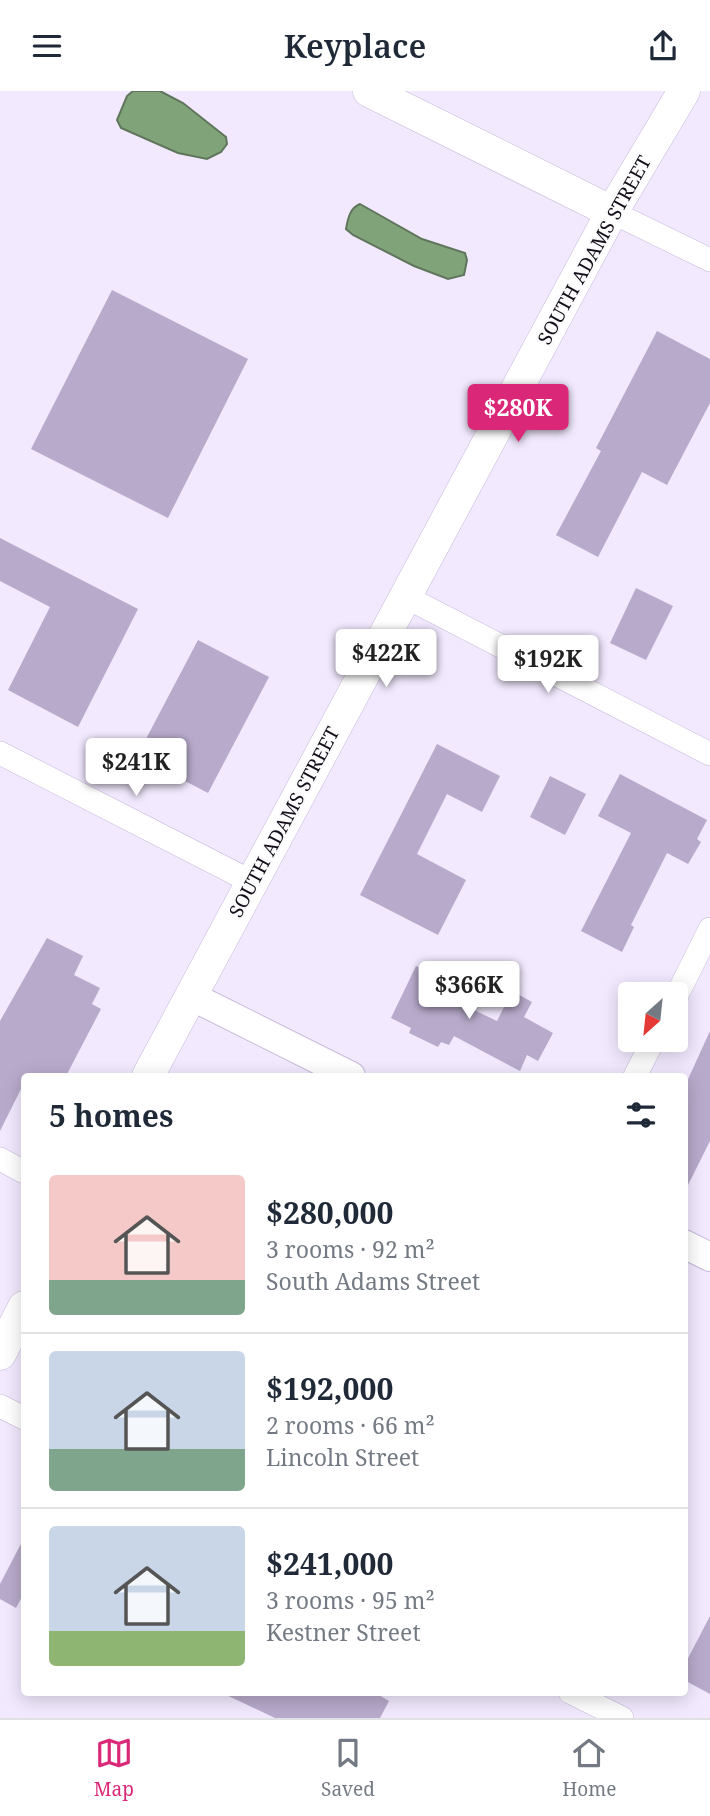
<!DOCTYPE html>
<html lang="en">
<head>
<meta charset="utf-8">
<style>
  :root { --surface:#fff; --page:#f6f6f7; --text:#1f2937; --muted:#747a83; --line:#e0e1e3; --accent:#db2777 }
  body { margin:0; font-family:"Noto Serif",serif; background:var(--page); color:var(--text); height:100vh; display:flex; flex-direction:column; font-size:26px; white-space:nowrap }
  * { box-sizing:border-box; margin:0 }
  p { font-size:23px; color:var(--muted) }
  .icon { flex:none; width:38px; height:38px; fill:none; stroke:currentColor; stroke-width:2; stroke-linecap:round; stroke-linejoin:round }
  .map { position:relative; flex:1; overflow:hidden }
  .panel { position:absolute; left:21px; top:982px; width:667px; height:623px; display:flex; flex-direction:column; background:var(--surface); border-radius:7px; box-shadow:0 4px 18px #0003 }
  .panel>* { flex:none }
  .needle { width:46px; rotate:207deg }
  .buttons { position:absolute; left:618px; top:891px; display:grid; gap:14px }
  .buttons a { display:grid; place-items:center; width:70px; height:70px; border-radius:7px; background:var(--surface); box-shadow:0 4px 18px #0003; font-size:35px }
  .price { position:absolute; translate:-50% -60px; padding:0 16px; border-radius:7px; background:#fff; color:#222; font-size:23px; line-height:46px; filter:drop-shadow(0 2px 4px #0008) }
  .price::after { content:''; position:absolute; left:50%; top:42px; width:21px; height:16px; margin-left:-10px; background:inherit; clip-path:polygon(0 0,100% 0,50% 100%) }
  .price.active { background:var(--accent); color:#fff }
  ul { padding:0; list-style:none }
  li { display:flex; align-items:center; gap:21px; height:175px; padding:0 28px }
  li+li { border-top:2px solid var(--line) }
  li span { display:grid; place-items:center; flex:none; width:196px; height:140px; border-radius:7px; color:#555 }
  li>.icon { margin-inline-start:auto }
  span .icon { width:84px; height:84px; fill:#fffc; stroke-width:1 }
  li b { font-size:30px }
  h2 { display:flex; justify-content:space-between; align-items:center; height:84px; padding:0 28px; font-size:30px }
  header { display:flex; justify-content:space-between; align-items:center; height:91px; padding:0 28px; background:var(--surface); font-size:32px; font-weight:600 }
  .menu { display:flex; justify-content:space-around; align-items:center; height:98px; border-top:2px solid var(--line); background:var(--surface); font-size:19px; color:var(--muted) }
  .menu a { display:grid; justify-items:center; gap:4px }
  .menu .active { color:var(--accent) }
  .map>svg:first-child { display:block }
</style>
</head>
<body>
<header><svg class="icon" aria-label="menu" viewBox="0 0 24 24"><path d="M4 6h16M4 12h16M4 18h16"/></svg>Keyplace<svg class="icon" aria-label="share" viewBox="0 0 24 24"><path d="M12 15V3M7 8l5-5 5 5M5 13v7h14v-7"/></svg></header>
<div class="map">
<svg width="710" height="1627" viewBox="0 0 710 1627">
  <rect width="100%" height="100%" fill="#f2e9fe"/>
  <g fill="#81a379" stroke="#60765c" stroke-width="2">
    <polygon points="133,0 160,0 183,12 226,46 227,53 221,61 207,68 178,62 121,37 117,29 127,5"/>
    <path d="M360 113 422 148 465 162 467 169 464 184 448 188 414 175 353 144 346 138C348 127 350 117 360 113Z"/>
  </g>
  <g fill="#b8aacb">
    <polygon points="112,199 248,268 168,427 31,358"/>
    <polygon points="657,240 710,268 710,312 667,394 642,381 598,466 556,444 601,360 596,357"/>
    <polygon points="0,447 138,518 78,636 8,599 50,516 0,490"/>
    <polygon points="636,497 673,515 646,569 610,552"/>
    <polygon points="198,549 269,586 208,702 137,665"/>
    <polygon points="437,653 500,685 482,721 447,703 417,763 466,789 438,844 360,804"/>
    <polygon points="620,683 707,729 697,748 701,751 688,773 667,762 631,834 634,836 622,861 581,840 631,742 598,725"/>
    <polygon points="550,685 586,703 565,744 530,726"/>
    <polygon points="47,847 83,865 74,884 100,897 92,913 101,918 66,985 24,985 24,992 0,1040 0,930"/>
    <polygon points="416,875 461,897 455,910 497,930 512,900 532,911 524,926 553,942 538,970 527,964 520,980 454,945 449,954 441,951 438,956 409,942 411,937 391,927"/>
    <polygon points="710,940 710,1050 684,1102 684,997"/>
    <polygon points="24,1447 24,1502 16,1517 0,1508 0,1493"/>
    <polygon points="710,1525 710,1603 684,1589 684,1575"/>
    <polygon points="220,1601 374,1601 389,1610 380,1627 275,1627"/>
  </g>
  <g fill="none" stroke-linecap="round" stroke-linejoin="round">
    <defs>
      <g id="minor">
        <polyline points="612,121 710,169"/>
        <polyline points="406,506 710,663"/>
        <polyline points="0,662 252,791"/>
        <polyline points="676,906 710,838"/>
        <polyline points="635,985 654,948"/>
        <polyline points="0,1068 24,1081"/>
        <polyline points="0,1315 24,1327"/>
        <polyline points="570,1601 622,1627"/>
      </g>
      <g id="tertiary">
        <polyline points="191,905 351,985"/>
        <polyline points="684,1153 710,1166"/>
      </g>
      <g id="secondary">
        <polyline points="369,0 612,121"/>
        <polyline points="148,985 612,121 684,0"/>
        <polyline points="0,1263 24,1216"/>
      </g>
    </defs>
    <use href="#minor" stroke="#c7b9db" stroke-width="24"/>
    <use href="#tertiary" stroke="#c7b9db" stroke-width="30"/>
    <use href="#secondary" stroke="#c7b9db" stroke-width="33"/>
    <use href="#minor" stroke="#fff" stroke-width="23"/>
    <use href="#tertiary" stroke="#fff" stroke-width="28"/>
    <use href="#secondary" stroke="#fff" stroke-width="32"/>
  </g>
  <g text-anchor="middle" stroke-width="5" stroke-linejoin="round" paint-order="stroke">
    <g font-size="19" fill="#140e1a" stroke="#fbfbfb">
      <text transform="translate(594 159) rotate(-61)" y="7">SOUTH ADAMS STREET</text>
      <text transform="translate(284 731) rotate(-62)" y="7">SOUTH ADAMS STREET</text>
    </g>
  </g>
</svg>
<div class="buttons">
<a><svg class="needle" viewBox="-14 -14 28 28"><path d="M0-13l5 13h-10z" fill="#e53935"/><path d="M0 13l5-13h-10z" fill="#747a83"/></svg></a>
</div>
<b class="price active" style="left:518px;top:353px">$280K</b>
<b class="price" style="left:386px;top:598px">$422K</b>
<b class="price" style="left:548px;top:604px">$192K</b>
<b class="price" style="left:136px;top:707px">$241K</b>
<b class="price" style="left:469px;top:930px">$366K</b>
<section class="panel">
<h2>5 homes<svg class="icon" aria-label="filters" viewBox="0 0 24 24"><path d="M4 7h16M4 17h16"/><circle cx="9" cy="7" r="2"/><circle cx="15" cy="17" r="2"/></svg></h2>
<ul>
<li><span style="background:linear-gradient(#f6c9c9 75%,#7fa58c 0)"><svg class="icon" aria-label="home" viewBox="0 0 24 24"><path d="M3 11l9-7 9 7M6 9v11h12V9"/></svg></span><div><b>$280,000</b><p>3 rooms · 92 m²</p><p>South Adams Street</p></div></li>
<li><span style="background:linear-gradient(#c9d6e8 70%,#7fa58c 0)"><svg class="icon" aria-label="home" viewBox="0 0 24 24"><path d="M3 11l9-7 9 7M6 9v11h12V9"/></svg></span><div><b>$192,000</b><p>2 rooms · 66 m²</p><p>Lincoln Street</p></div></li>
<li><span style="background:linear-gradient(#c9d6e8 75%,#8fb573 0)"><svg class="icon" aria-label="home" viewBox="0 0 24 24"><path d="M3 11l9-7 9 7M6 9v11h12V9"/></svg></span><div><b>$241,000</b><p>3 rooms · 95 m²</p><p>Kestner Street</p></div></li>
</ul>
</section>
</div>
<nav class="menu">
<a class="active"><svg class="icon" aria-label="map" viewBox="0 0 24 24"><path d="M3 6l6-2 6 2 6-2v14l-6 2-6-2-6 2zM9 4v14M15 6v14"/></svg>Map</a>
<a><svg class="icon" aria-label="saved" viewBox="0 0 24 24"><path d="M7 4h10v16l-5-4-5 4z"/></svg>Saved</a>
<a><svg class="icon" aria-label="home" viewBox="0 0 24 24"><path d="M3 11l9-7 9 7M6 9v11h12V9"/></svg>Home</a>
</nav>
</body>
</html>
